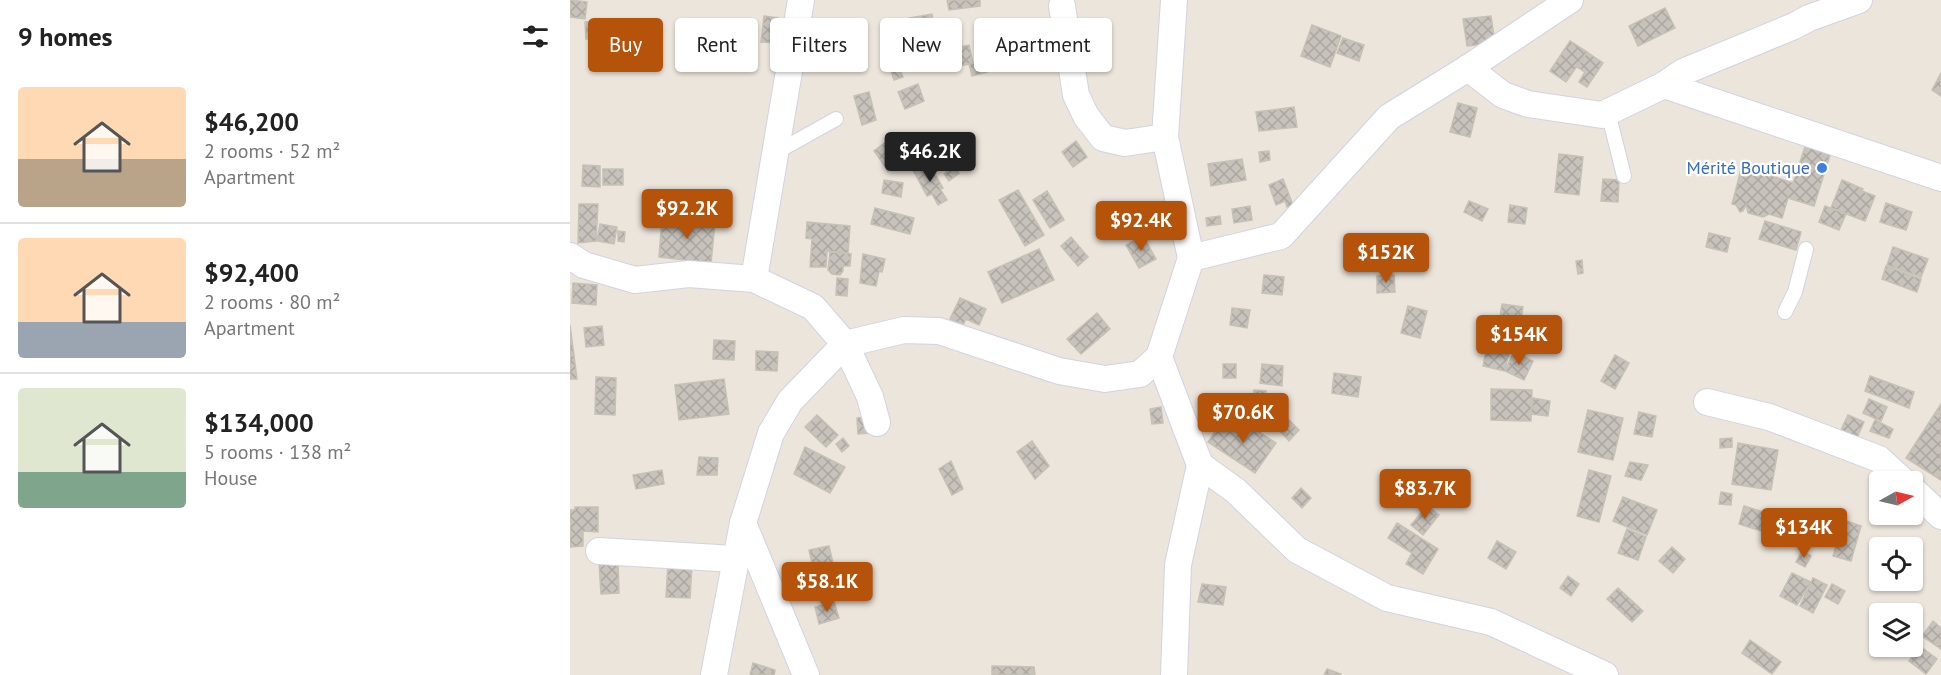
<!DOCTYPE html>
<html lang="en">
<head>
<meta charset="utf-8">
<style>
  :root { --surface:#fff; --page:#f2f2f2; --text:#222; --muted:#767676; --line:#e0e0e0; --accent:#b45309 }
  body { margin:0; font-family:"PT Sans",sans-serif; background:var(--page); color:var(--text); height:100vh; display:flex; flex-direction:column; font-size:22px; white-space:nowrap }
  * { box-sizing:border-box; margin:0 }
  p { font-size:20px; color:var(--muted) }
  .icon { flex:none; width:33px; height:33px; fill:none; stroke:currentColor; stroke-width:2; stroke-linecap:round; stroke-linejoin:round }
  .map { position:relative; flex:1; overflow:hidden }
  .sheet { display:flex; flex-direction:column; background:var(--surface); width:570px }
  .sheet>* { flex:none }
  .hud { position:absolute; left:18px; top:18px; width:570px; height:54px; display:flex; gap:12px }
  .needle { width:39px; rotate:82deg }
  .tools { position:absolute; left:1299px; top:471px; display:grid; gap:12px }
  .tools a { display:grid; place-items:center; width:54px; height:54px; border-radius:6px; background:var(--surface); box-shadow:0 2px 4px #0004; font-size:30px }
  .price { position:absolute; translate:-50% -51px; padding:0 14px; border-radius:6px; background:var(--accent); color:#fff; font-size:20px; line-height:39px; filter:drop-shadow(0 2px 3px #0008) }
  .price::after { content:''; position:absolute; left:50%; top:36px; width:18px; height:14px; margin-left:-9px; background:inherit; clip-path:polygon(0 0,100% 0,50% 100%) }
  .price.on { background:#222; color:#fff }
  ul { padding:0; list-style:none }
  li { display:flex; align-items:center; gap:18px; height:150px; padding:0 18px }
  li+li { border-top:2px solid var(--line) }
  li span { display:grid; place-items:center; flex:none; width:168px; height:120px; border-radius:6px; color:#555 }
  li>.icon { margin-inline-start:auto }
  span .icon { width:72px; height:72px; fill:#fffc; stroke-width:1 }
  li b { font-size:26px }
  h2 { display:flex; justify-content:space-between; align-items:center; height:72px; padding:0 18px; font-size:26px }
  .chip { padding:0 21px; border-radius:6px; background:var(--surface); box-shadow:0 2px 4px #0004; font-size:21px; line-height:54px }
  .chip.on { background:var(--accent); color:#fff }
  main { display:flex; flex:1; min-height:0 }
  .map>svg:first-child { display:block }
</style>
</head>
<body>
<main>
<section class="sheet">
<h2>9 homes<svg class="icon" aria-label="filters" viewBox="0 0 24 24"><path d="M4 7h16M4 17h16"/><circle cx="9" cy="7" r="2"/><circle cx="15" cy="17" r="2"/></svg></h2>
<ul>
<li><span style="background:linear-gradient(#ffd9b3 60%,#b9a48a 0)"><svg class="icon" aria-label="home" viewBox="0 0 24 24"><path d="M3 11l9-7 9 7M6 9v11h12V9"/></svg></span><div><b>$46,200</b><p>2 rooms · 52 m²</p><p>Apartment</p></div></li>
<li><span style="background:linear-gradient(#ffd9b3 70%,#9aa5b1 0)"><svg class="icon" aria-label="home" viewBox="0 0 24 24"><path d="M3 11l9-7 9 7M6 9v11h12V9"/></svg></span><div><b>$92,400</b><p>2 rooms · 80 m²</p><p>Apartment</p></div></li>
<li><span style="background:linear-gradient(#dfe7d0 70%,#7fa58c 0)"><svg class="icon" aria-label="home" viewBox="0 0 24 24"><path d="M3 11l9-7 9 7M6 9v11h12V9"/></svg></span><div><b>$134,000</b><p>5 rooms · 138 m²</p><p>House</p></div></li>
</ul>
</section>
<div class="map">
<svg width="1371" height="675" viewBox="0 0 1371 675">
  <defs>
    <pattern id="building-cross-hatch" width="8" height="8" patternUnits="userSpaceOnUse" patternTransform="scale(1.5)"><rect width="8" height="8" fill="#c7c2bb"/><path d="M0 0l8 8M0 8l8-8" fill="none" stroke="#aba7a1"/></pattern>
  </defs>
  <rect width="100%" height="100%" fill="#ece5dc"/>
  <g fill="url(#building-cross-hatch)" stroke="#c7c1b5" stroke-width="1.5">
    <polygon points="0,0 17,2 15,19 0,17"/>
    <polygon points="377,0 410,0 410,6 379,10"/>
    <polygon points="1095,8 1105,28 1068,46 1059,26"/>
    <polygon points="362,14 368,54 345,57 339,18"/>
    <polygon points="194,16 208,18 205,43 191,42"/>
    <polygon points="921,16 925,43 897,46 893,19"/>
    <polygon points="46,20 47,37 16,39 15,22"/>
    <polygon points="742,25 771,36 760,67 731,56"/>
    <polygon points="773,38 794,45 789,61 767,53"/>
    <polygon points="1000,41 1017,52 996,82 980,71"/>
    <polygon points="399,45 403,63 382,68 378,49"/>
    <polygon points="1017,52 1033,63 1017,87 1009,82 1015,72 1007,67"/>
    <polygon points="414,61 417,72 402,76 399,64"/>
    <polygon points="329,68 333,77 324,80 321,71"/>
    <polygon points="1371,73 1371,96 1362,90"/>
    <polygon points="348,84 354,101 335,109 328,92"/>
    <polygon points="299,92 306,120 292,125 284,96"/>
    <polygon points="888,103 907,108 900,137 880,132"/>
    <polygon points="724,107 727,127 689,131 686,112"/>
    <polygon points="317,141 332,162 318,171 304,151"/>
    <polygon points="506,141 517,157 503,167 492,152"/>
    <polygon points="1236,144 1261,152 1244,206 1218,198 1212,218 1199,214 1193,217 1178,213 1176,205 1173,211 1170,212 1166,205 1162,204 1172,166 1223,183"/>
    <polygon points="699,151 700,160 690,162 689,152"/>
    <polygon points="989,154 1013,157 1009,195 985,192"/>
    <polygon points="672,159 676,180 641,186 638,164"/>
    <polygon points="358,162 373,188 370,189 377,200 368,205 362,194 357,196 343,170"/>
    <polygon points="13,165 30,166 30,187 12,186"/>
    <polygon points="384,166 389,173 379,181 374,174"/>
    <rect x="33" y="169" width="20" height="16"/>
    <polygon points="713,179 723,205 717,207 715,201 706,205 699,185"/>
    <polygon points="1033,179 1049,180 1048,202 1031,201"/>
    <polygon points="314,180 333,183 331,197 312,193"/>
    <polygon points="1272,180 1293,189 1292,191 1305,196 1295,221 1261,208"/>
    <polygon points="448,190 474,235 455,246 429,200"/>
    <polygon points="477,191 494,220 480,228 463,200"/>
    <polygon points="899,201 918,209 912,221 894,212"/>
    <polygon points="1316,203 1342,212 1336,230 1310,222"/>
    <polygon points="9,204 28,204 26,241 8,243"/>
    <polygon points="940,205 957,208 955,224 938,222"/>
    <polygon points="680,206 682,220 664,223 662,209"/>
    <polygon points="1255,206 1276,214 1269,230 1249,222"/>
    <polygon points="305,208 344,218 340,234 301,224"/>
    <polygon points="650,216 651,224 637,226 636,218"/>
    <polygon points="92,218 145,223 141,263 89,257"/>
    <polygon points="1195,221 1231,232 1226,250 1189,239"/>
    <polygon points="237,222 280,226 278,253 257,251 256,267 240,267 242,239 236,238"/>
    <polygon points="30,224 47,227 44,244 27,241"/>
    <polygon points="48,231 55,232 54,242 48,241"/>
    <polygon points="1139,233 1160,238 1157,252 1136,247"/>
    <polygon points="573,236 586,259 569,268 556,245"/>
    <polygon points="501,237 518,257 508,266 491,246"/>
    <polygon points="1323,247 1358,259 1351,277 1317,265"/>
    <polygon points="469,249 484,280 432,303 418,272"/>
    <polygon points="260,252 281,254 280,266 273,266 273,271 270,275 262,274 258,270"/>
    <polygon points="293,254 315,259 312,272 309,271 306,286 290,283"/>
    <polygon points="1012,260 1013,273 1008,274 1006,261"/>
    <polygon points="1316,266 1351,279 1347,292 1312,279"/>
    <polygon points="694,275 714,277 712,295 692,293"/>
    <polygon points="824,275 825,292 807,293 807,276"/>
    <polygon points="267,278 278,279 277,296 266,295"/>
    <polygon points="3,283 27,285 26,305 2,303"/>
    <polygon points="390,298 416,309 409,325 396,319 393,325 380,319"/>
    <polygon points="932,304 953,307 947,347 926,344"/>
    <polygon points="838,306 857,311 850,338 831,333"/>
    <polygon points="662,308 680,310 677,328 660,325"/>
    <polygon points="527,313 540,329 511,354 497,339"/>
    <polygon points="0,325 7,379 0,379"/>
    <polygon points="32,326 34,345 16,347 14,328"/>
    <polygon points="957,327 974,330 972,347 954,344"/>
    <polygon points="144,340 165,341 164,360 143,359"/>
    <polygon points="917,346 939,351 935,371 913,366"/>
    <polygon points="186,351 208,352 207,371 186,370"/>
    <polygon points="944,352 963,361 954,380 935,371"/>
    <polygon points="1045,355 1059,363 1045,389 1031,381"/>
    <rect x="653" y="364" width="13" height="14"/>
    <polygon points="692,364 713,366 712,386 690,383"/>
    <polygon points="764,373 791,377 788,397 762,393"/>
    <polygon points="1300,376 1344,392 1339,408 1295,391"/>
    <polygon points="26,377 46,378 45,415 25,414"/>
    <polygon points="154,379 159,414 109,420 105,385"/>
    <polygon points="921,389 962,390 961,421 921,420"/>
    <polygon points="684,390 696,391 694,406 683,405"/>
    <polygon points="963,398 980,401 978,416 961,414"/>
    <polygon points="1299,399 1317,407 1311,421 1293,413"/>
    <polygon points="1371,404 1371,480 1336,458"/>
    <polygon points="591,407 593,423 582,424 580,409"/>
    <polygon points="1018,410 1053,418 1043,460 1008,452"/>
    <polygon points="1069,412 1086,416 1082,437 1064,434"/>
    <polygon points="247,415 268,435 256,447 235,427"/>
    <polygon points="1278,415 1294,422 1287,438 1271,430"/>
    <polygon points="297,417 298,433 288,434 287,418"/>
    <polygon points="665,417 706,443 685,473 638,442 649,425 657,431"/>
    <polygon points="719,420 729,430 719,441 709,430"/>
    <polygon points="1305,420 1323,429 1319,438 1300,431"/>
    <polygon points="273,438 279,446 272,452 266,444"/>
    <polygon points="1162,438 1162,447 1150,448 1150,439"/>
    <polygon points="462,441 479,466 465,479 447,452"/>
    <polygon points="1168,443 1208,450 1201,490 1162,484"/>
    <polygon points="235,447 275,467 260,493 224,474"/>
    <polygon points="129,457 148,458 147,475 127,475"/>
    <polygon points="381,461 393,489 382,495 369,469"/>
    <polygon points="1060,462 1078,465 1071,480 1055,476"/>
    <polygon points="92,470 94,484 66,489 63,475"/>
    <polygon points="1019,470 1041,476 1029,522 1007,516"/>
    <polygon points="731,488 741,498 732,508 722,498"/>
    <polygon points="1151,492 1162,494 1161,505 1149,504"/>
    <polygon points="1053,497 1087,510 1077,535 1043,521"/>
    <polygon points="857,506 869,515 853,535 841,525"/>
    <polygon points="1174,506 1213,518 1207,536 1169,524"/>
    <polygon points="5,507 28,507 28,532 13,531 13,546 0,547 0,510 5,510"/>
    <polygon points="1232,509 1241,513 1239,517 1229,513"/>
    <polygon points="1274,520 1291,526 1281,561 1263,556"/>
    <polygon points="827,523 868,549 853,574 836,564 842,553 818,538"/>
    <polygon points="1057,529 1076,537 1068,560 1048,553"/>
    <polygon points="927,541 946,552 936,569 918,558"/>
    <polygon points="259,546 267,580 247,584 239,550"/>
    <polygon points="1102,547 1115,559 1103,573 1089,561"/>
    <polygon points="1232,551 1241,556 1235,567 1226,562"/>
    <polygon points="48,561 49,593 31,594 29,562"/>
    <polygon points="98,563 122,564 120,598 96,597"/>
    <polygon points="1222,573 1241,582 1227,605 1210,596"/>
    <polygon points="998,576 1009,584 1001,596 990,588"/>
    <polygon points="1243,578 1257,585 1243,613 1230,606"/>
    <polygon points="632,584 656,587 653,605 628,602"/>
    <polygon points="1262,584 1275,591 1268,604 1255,597"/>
    <polygon points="1048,588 1073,611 1062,622 1037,599"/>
    <polygon points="264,602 269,618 249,624 245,607"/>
    <polygon points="1363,621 1371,628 1371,649 1352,636"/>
    <polygon points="1180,640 1211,662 1202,674 1172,653"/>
    <polygon points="1350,646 1367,659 1356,674 1339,661"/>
    <polygon points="183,663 205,670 204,675 180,675"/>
    <polygon points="422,666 464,667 465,675 422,675"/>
    <polygon points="757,669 771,674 771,675 754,675"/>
  </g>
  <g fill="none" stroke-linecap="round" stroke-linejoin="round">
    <defs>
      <g id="service">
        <polyline points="1038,112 1054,176"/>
        <polyline points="205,153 266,119"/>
        <polyline points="1215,312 1225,292 1236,249"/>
      </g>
      <g id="minor">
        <polyline points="604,0 595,137 621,258 589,357 630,465 608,565 604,675"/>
        <polyline points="492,6 506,95 516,116 533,138 555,143 595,137"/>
        <polyline points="898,68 933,95 958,104 1032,115 1094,85 1113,72 1224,26 1239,18 1289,0"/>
        <polyline points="1094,85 1371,178"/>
        <polyline points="0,256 14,265 65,280 119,274 184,279 243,307 275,344 300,397 307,423"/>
        <polyline points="621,258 711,236 819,117 898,68 1000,0"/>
        <polyline points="184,279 231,0"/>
        <polyline points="1137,402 1199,417 1309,459 1334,482"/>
        <polyline points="630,465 666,491 727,550 817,598 921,622 1035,675"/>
        <polyline points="1342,489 1371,516"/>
        <polyline points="173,523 236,675"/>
        <polyline points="29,551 165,559"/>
        <polyline points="144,675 173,523 201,433 220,401 275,344 334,330 369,331 489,371 535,379 570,374 589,357"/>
      </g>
    </defs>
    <use href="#service" stroke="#d1d3e2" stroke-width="16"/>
    <use href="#minor" stroke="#d1d3e2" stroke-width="28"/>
    <use href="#service" stroke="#fff" stroke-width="14"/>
    <use href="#minor" stroke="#fff" stroke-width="26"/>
  </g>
  <circle fill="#3f7fe0" stroke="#fff" stroke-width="2" cx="1252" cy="168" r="6"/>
  <g text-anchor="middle" stroke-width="4.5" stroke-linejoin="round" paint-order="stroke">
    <g font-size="18" fill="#366cbe" stroke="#fff" text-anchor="end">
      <text x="1240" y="174">Mérité Boutique</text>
    </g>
  </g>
</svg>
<div class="tools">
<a><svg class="needle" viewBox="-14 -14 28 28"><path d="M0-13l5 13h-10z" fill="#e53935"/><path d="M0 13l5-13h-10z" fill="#767676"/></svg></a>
<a><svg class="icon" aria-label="locate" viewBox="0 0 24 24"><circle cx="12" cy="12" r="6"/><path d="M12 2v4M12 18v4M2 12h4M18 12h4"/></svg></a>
<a><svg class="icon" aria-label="layers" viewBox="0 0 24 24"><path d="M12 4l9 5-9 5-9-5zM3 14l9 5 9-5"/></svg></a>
</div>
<b class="price on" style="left:360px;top:183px">$46.2K</b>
<b class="price" style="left:117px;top:240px">$92.2K</b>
<b class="price" style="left:571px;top:252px">$92.4K</b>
<b class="price" style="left:816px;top:284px">$152K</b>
<b class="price" style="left:949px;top:366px">$154K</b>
<b class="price" style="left:673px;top:444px">$70.6K</b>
<b class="price" style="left:855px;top:520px">$83.7K</b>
<b class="price" style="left:1234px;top:559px">$134K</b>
<b class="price" style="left:257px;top:613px">$58.1K</b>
<div class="hud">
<a class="chip on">Buy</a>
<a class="chip">Rent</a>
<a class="chip">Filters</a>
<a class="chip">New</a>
<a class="chip">Apartment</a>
</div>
</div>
</main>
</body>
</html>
